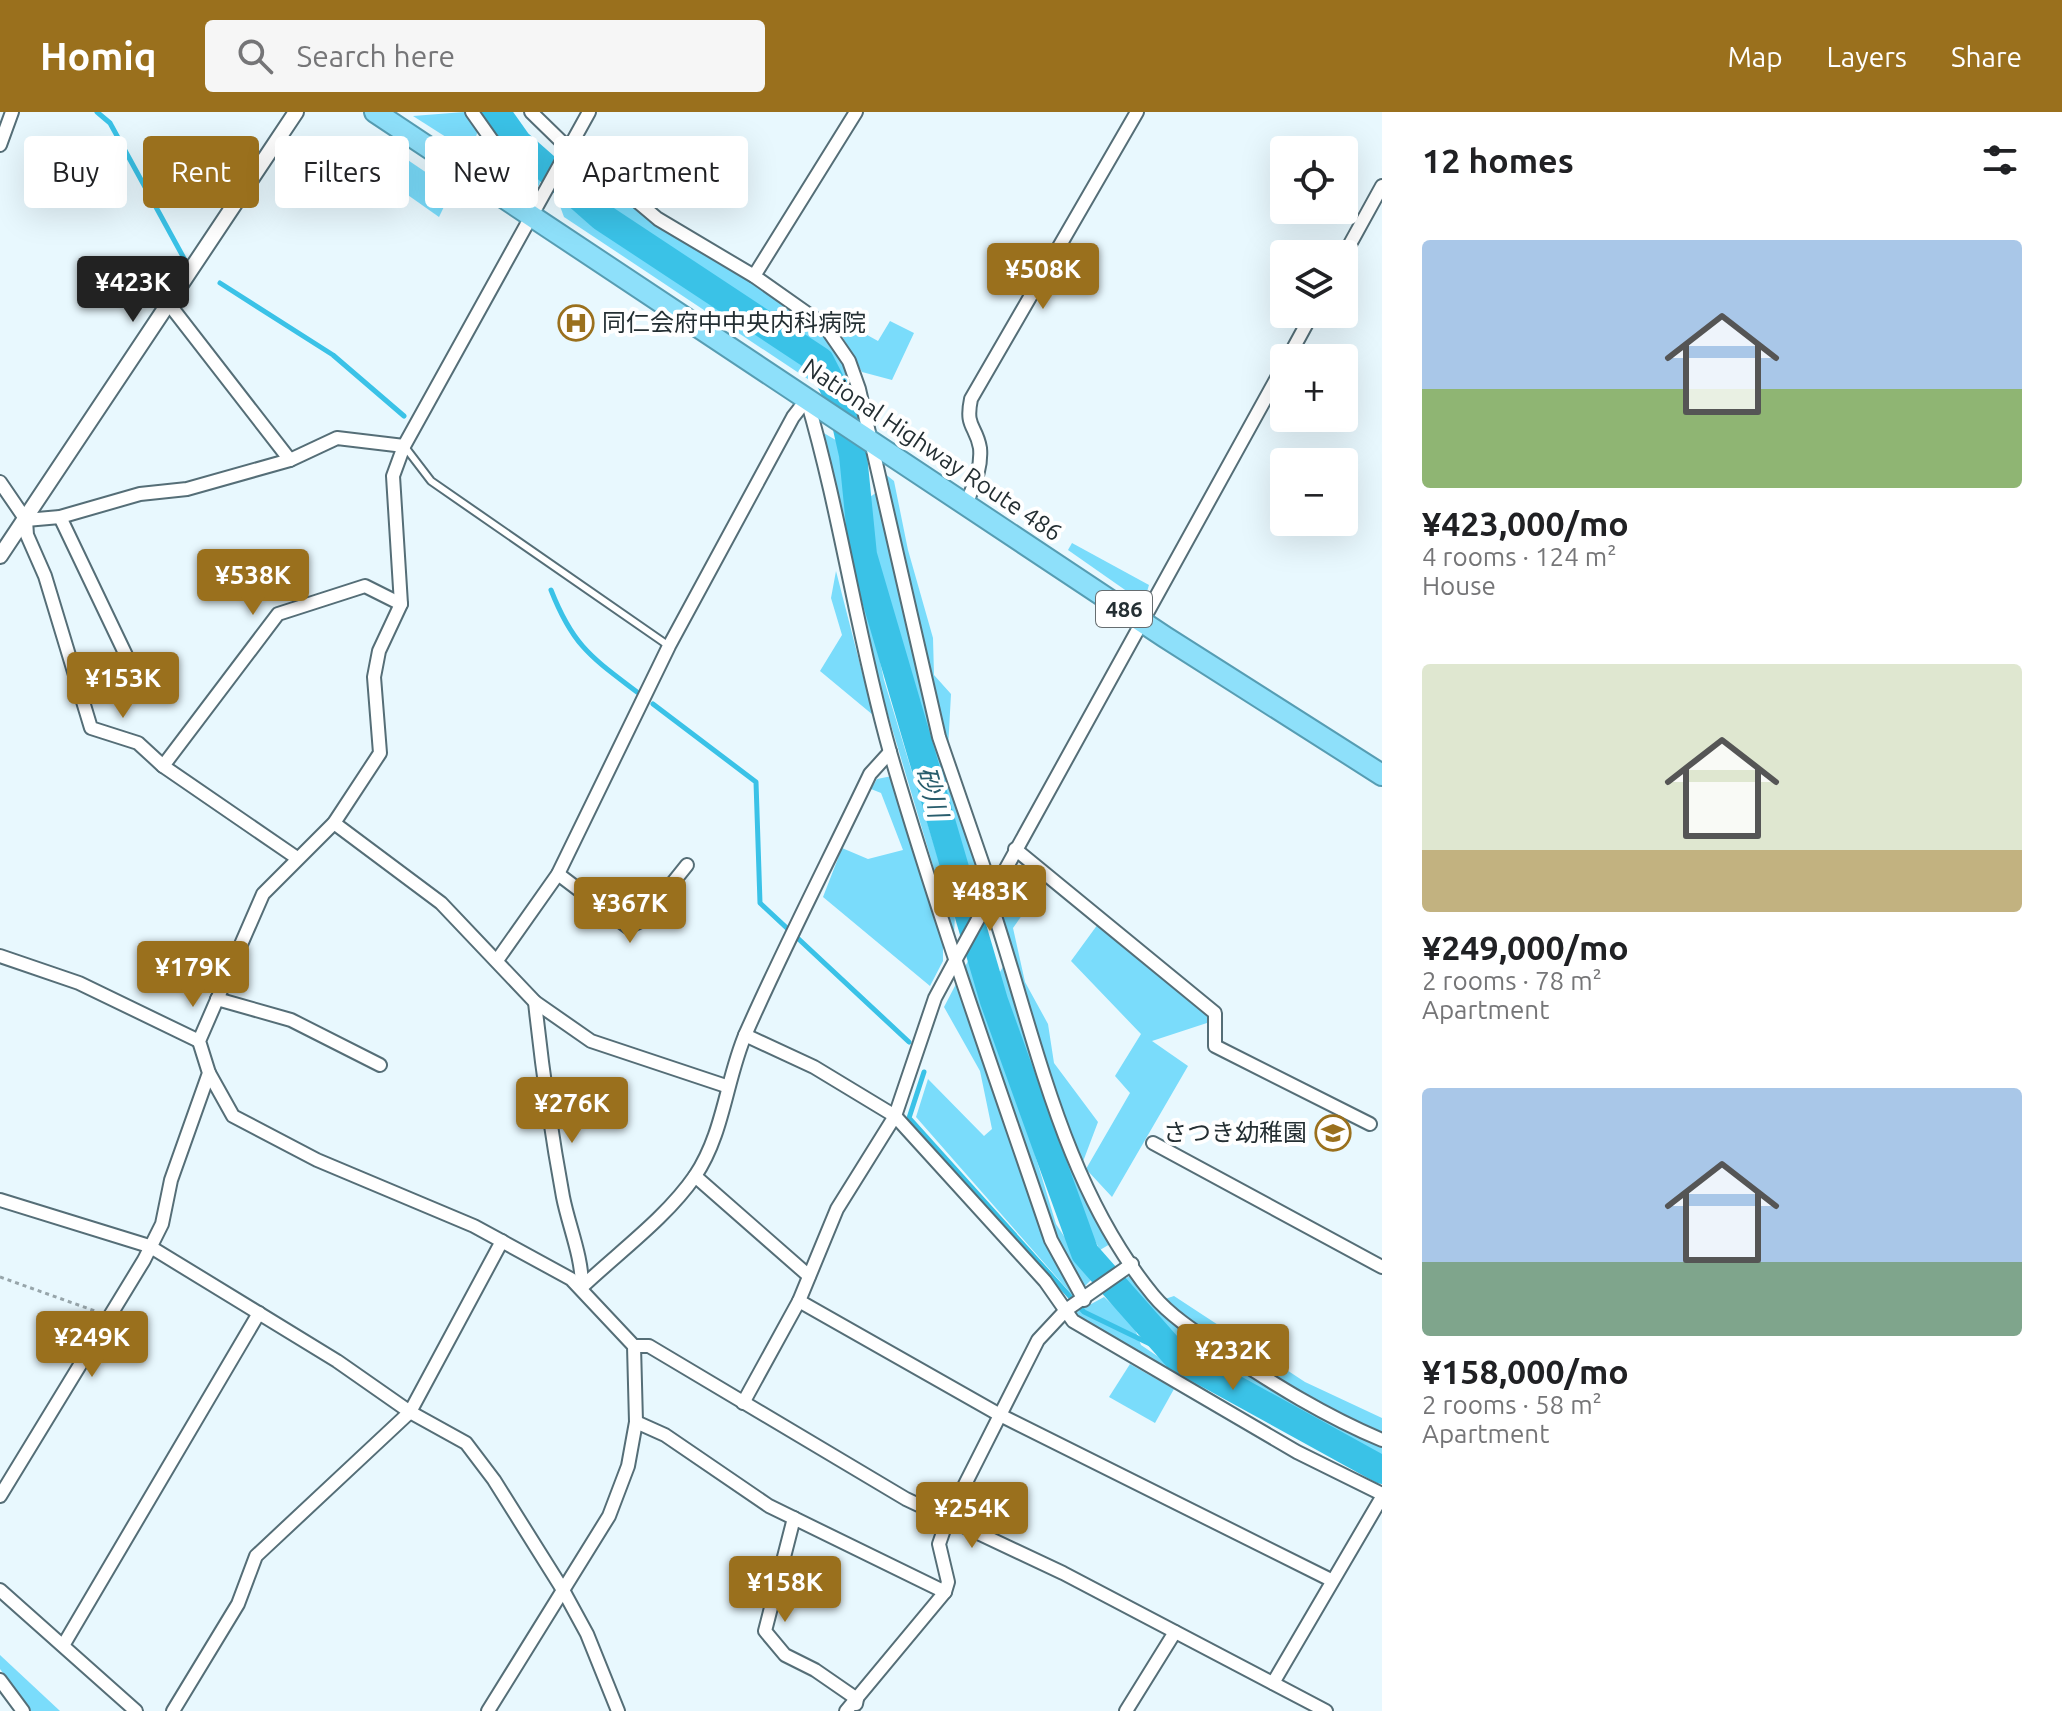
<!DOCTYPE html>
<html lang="en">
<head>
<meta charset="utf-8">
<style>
  :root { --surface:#fff; --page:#f6f6f6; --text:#202124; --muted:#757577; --accent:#9a701d }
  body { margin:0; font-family:Ubuntu,"Noto Sans JP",sans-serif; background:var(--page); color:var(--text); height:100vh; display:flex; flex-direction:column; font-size:30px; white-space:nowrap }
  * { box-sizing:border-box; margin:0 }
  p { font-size:26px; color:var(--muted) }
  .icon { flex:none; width:44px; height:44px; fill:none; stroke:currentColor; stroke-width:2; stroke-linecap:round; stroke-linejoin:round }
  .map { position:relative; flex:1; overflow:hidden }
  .panel { display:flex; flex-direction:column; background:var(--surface); width:680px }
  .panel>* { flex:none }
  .hud { position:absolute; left:24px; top:24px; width:760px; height:72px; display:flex; gap:16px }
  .fabs { position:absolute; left:1270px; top:24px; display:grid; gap:16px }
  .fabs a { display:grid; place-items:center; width:88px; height:88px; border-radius:8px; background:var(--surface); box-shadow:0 8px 32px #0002; font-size:40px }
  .price { position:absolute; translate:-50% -68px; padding:0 18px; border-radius:8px; background:var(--accent); color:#fff; font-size:26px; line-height:52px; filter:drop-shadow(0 2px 4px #0008) }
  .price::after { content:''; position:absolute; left:50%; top:48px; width:24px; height:18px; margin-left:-12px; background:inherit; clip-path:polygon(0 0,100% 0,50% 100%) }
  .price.on { background:#222; color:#fff }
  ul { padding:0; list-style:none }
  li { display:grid; align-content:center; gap:16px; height:424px; padding:0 40px }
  li span { display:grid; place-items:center; height:248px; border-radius:8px; color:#555 }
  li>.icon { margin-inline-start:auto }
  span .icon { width:144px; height:144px; fill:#fffc; stroke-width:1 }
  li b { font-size:34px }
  h2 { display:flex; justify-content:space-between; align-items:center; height:96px; padding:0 40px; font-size:34px }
  .tag { padding:0 28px; border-radius:8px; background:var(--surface); box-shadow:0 8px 32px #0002; font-size:28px; line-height:72px }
  .tag.on { background:var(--accent); color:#fff }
  header { display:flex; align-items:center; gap:48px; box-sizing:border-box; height:112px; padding:0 40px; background:var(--accent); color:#fff }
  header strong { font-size:38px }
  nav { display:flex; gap:44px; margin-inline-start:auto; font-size:28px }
  .search { width:560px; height:72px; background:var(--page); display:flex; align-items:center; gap:20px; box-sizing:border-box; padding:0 28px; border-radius:8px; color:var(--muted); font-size:30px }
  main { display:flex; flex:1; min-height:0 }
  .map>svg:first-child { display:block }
</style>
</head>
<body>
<header>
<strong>Homiq</strong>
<div class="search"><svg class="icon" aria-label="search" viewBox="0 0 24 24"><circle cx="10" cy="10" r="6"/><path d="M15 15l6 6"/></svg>Search here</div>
<nav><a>Map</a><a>Layers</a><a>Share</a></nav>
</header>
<main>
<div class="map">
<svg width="1382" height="1599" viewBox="0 0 1382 1599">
  <rect width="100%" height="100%" fill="#e8f8fe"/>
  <g fill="#7adcfb">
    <polygon points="464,0 478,18 471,41 413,4"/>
    <polygon points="477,0 487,0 506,27 545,61 535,81 527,74"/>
    <polygon points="393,38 452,78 439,105 388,69"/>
    <polygon points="578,49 656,114 752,171 817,216 843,249 856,299 564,105 557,86"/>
    <polygon points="840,208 878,229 890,209 914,221 892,268 862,260 836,213"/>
    <polygon points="822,320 846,334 857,441 884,568 955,802 954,824 869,539"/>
    <polygon points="884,361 894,369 908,438 933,526 934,563 951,582 948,637"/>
    <polygon points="877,380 918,562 983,776 976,785 923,624 866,423 870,385"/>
    <polygon points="1072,431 1149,473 1146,483 1128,480 1068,438"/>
    <polygon points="836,459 873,603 820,559 842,523 831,486"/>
    <polygon points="892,664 943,828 943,849 930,874 823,785 842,736 868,747 903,738 881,681 871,677 877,667"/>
    <path d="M1008 766 1017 773 1025 799 1013 816 1025 870 1048 912 1054 951 1098 1010 1076 1068 1110 1132 1100 1138C1053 1054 1027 957 995 867 1028 826 980 811 1008 766Z"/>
    <polygon points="1098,812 1213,909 1152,929 1188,954 1112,1085 1086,1057 1130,981 1115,964 1141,922 1071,849"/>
    <polygon points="968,849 986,881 1056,1112 1092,1167 1074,1185 916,1005 928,967 984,1024 992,1017 980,959 944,895"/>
    <polygon points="1133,1161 1146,1180 1165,1187 1174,1184 1305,1270 1382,1306 1382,1343 1346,1327 1237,1265 1178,1238 1120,1171"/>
    <polygon points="1104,1185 1133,1212 1141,1233 1225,1290 1200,1281 1073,1202"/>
    <polygon points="1130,1252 1174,1277 1155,1311 1109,1285"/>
    <polygon points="0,1543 60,1599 31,1599 0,1557"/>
  </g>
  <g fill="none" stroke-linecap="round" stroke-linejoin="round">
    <g stroke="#3ac2e7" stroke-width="5">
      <polyline points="97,0 110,11 186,150"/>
      <polyline points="220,171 333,243 404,304"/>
      <path d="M551 478C573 534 591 545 637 580"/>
      <polyline points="653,592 756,670 760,791 909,930"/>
      <polyline points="924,960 909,1006 1084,1200 1177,1245"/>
    </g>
    <polyline stroke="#3ac2e7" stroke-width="28" points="496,0 518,31 602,105 820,249 841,290 853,343 863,443 994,889 1085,1141 1177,1245 1382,1358"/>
    <defs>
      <polyline id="service" points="405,335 431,369 669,534"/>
      <g id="minor">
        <polyline points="472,0 515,61 530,102"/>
        <path d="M531 0 569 37 588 48 658 107 754 164 825 214 849 249 859 277 939 625 992 779 995 804C1037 933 1065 1076 1153 1183 1171 1205 1200 1223 1224 1239 1275 1273 1325 1304 1382 1328"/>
        <polyline points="0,33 12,0"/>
        <polyline points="1344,143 1382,74"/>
        <polyline points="754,164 856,0"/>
        <polyline points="169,192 290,348"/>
        <polyline points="1288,246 1312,202"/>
        <path d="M807 288C841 404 857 524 890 640 938 805 996 966 1051 1128L1084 1188"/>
        <polyline points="0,370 26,408 27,423 45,464 91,616 138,631 163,654 297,746"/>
        <path d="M966 393C973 374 982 357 980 336 976 313 965 316 971 287L1137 0"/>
        <polyline points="60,405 134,560"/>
        <polyline points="26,408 60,405 140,382 187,377 290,348 337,326 404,334"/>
        <polyline points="163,654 278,502 365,474 401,492"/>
        <polyline points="334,711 441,791 535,890 591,929 726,974"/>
        <polyline points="1015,737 1215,901 1215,934 1370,1012"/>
        <polyline points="558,762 628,815 643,808 687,753"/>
        <polyline points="0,844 79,871 199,929"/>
        <polyline points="498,847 558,762 669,534 793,305 807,287"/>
        <polyline points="217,887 291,908 380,953"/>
        <path d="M535 890C542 956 551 1020 563 1085 569 1115 582 1144 582 1175"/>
        <polyline points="745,923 814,955 895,1004 1045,1169 1073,1209 1297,1340 1382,1382"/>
        <polyline points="209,961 233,1004 317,1048 474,1114 571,1167 634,1234 636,1310 628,1354 609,1404 488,1599"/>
        <polyline points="1153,1031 1382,1155"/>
        <polyline points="695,1064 809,1164"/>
        <polyline points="0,1088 149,1134 337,1249 410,1300 466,1331 494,1368 563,1478 587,1522 618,1599"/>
        <path d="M582 1175C619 1140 666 1106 695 1064 724 1021 726 967 746 921 785 833 829 748 870 662L890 640"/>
        <polyline points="799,1189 1000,1303 1331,1468"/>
        <polyline points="634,1234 649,1234 906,1387 1063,1461 1326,1599"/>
        <polyline points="743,1291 799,1189 837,1097 895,1004 935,886 956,847 1284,253"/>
        <polyline points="636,1310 665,1323 769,1394 945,1480"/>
        <polyline points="0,1384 144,1148 162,1112 171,1068 209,961 199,929 263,782 334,711 380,641 374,565 379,539 401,492 393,364 404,334 589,0"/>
        <polyline points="794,1406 765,1519 785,1543 815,1558 857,1587 856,1592"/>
        <polyline points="0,1478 136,1599"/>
        <polyline points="64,1532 259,1201"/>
        <polyline points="0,1568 23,1599"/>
        <polyline points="1273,1571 1382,1385"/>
        <polyline points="173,1599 238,1492 256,1444 410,1300 502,1129"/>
        <polyline points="846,1599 945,1480 948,1470 939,1432 948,1406 1038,1228 1066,1198 1132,1152"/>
        <polyline points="1126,1599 1175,1520"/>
      </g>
      <polyline id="tertiary" points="0,444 296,0"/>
      <polyline id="trunk" points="375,0 1165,525 1382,663"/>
    </defs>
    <use href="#service" stroke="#556e77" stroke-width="10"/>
    <use href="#minor" stroke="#556e77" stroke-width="16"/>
    <use href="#tertiary" stroke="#556e77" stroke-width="18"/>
    <use href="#trunk" stroke="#569db3" stroke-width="24"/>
    <polyline stroke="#97a5aa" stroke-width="3" stroke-dasharray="4 4" stroke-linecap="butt" points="0,1165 98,1200"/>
    <use href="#service" stroke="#fff" stroke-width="6"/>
    <use href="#minor" stroke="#fff" stroke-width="12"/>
    <use href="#tertiary" stroke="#fff" stroke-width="14"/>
    <use href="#trunk" stroke="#8ee0fa" stroke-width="20"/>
  </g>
  <defs>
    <symbol id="hospital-ring" viewBox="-11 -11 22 22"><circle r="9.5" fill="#fff" stroke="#9a701d" stroke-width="1.5"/><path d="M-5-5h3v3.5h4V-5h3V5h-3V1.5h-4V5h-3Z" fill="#9a701d"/></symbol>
    <symbol id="school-ring" viewBox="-11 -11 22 22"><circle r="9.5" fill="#fff" stroke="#9a701d" stroke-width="1.5"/><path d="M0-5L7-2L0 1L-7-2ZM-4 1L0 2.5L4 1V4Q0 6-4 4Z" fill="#9a701d"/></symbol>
  </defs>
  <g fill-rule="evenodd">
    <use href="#hospital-ring" x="556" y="191" width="40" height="40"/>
    <use href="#school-ring" x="1313" y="1001" width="40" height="40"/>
  </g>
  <g text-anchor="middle" stroke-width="8" stroke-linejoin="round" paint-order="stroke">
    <rect fill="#fff" stroke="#666d70" stroke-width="2" x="1096" y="479" width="56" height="36" rx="6"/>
    <g font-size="22" font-weight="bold" fill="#242f33">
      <text x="1124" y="505">486</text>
    </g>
    <g font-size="24" fill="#242f33" stroke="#fff" text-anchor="start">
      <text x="602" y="219">同仁会府中中央内科病院</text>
      <text x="1307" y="1029" text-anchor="end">さつき幼稚園</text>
    </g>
    <g font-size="24" fill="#242f33" stroke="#fff">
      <text transform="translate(932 338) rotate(34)" y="8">National Highway Route 486</text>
    </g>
    <g font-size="26" font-style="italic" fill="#285d6d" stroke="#fff">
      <text transform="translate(932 680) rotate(74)" y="9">砂川</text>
    </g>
  </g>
</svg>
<div class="fabs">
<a><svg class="icon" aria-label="locate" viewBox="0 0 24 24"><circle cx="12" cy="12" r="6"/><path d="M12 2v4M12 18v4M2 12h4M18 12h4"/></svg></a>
<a><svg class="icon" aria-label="layers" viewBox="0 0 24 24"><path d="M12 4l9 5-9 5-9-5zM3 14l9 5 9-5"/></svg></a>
<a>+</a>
<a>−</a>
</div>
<b class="price" style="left:1043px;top:199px">¥508K</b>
<b class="price on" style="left:133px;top:212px">¥423K</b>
<b class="price" style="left:253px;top:505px">¥538K</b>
<b class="price" style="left:123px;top:608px">¥153K</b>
<b class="price" style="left:990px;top:821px">¥483K</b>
<b class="price" style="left:630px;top:833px">¥367K</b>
<b class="price" style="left:193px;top:897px">¥179K</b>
<b class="price" style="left:572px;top:1033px">¥276K</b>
<b class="price" style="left:92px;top:1267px">¥249K</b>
<b class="price" style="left:1233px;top:1280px">¥232K</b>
<b class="price" style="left:972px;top:1438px">¥254K</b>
<b class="price" style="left:785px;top:1512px">¥158K</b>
<div class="hud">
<a class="tag">Buy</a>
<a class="tag on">Rent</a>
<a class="tag">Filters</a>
<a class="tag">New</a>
<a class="tag">Apartment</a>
</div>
</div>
<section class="panel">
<h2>12 homes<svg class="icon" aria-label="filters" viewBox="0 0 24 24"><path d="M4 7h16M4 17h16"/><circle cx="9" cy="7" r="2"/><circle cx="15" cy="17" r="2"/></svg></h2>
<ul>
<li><span style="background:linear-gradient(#a9c7e8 60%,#8fb573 0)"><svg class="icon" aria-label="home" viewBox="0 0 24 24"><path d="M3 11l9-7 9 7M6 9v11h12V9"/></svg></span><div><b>¥423,000/mo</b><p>4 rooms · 124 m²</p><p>House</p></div></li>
<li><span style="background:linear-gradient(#dfe7d0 75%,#c2b280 0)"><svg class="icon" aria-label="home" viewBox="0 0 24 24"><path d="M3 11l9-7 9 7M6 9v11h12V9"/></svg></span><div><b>¥249,000/mo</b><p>2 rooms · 78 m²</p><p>Apartment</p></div></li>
<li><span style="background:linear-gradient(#a9c7e8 70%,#7fa58c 0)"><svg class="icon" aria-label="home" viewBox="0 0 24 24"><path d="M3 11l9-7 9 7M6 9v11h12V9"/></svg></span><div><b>¥158,000/mo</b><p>2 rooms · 58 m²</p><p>Apartment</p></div></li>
</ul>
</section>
</main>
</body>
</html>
